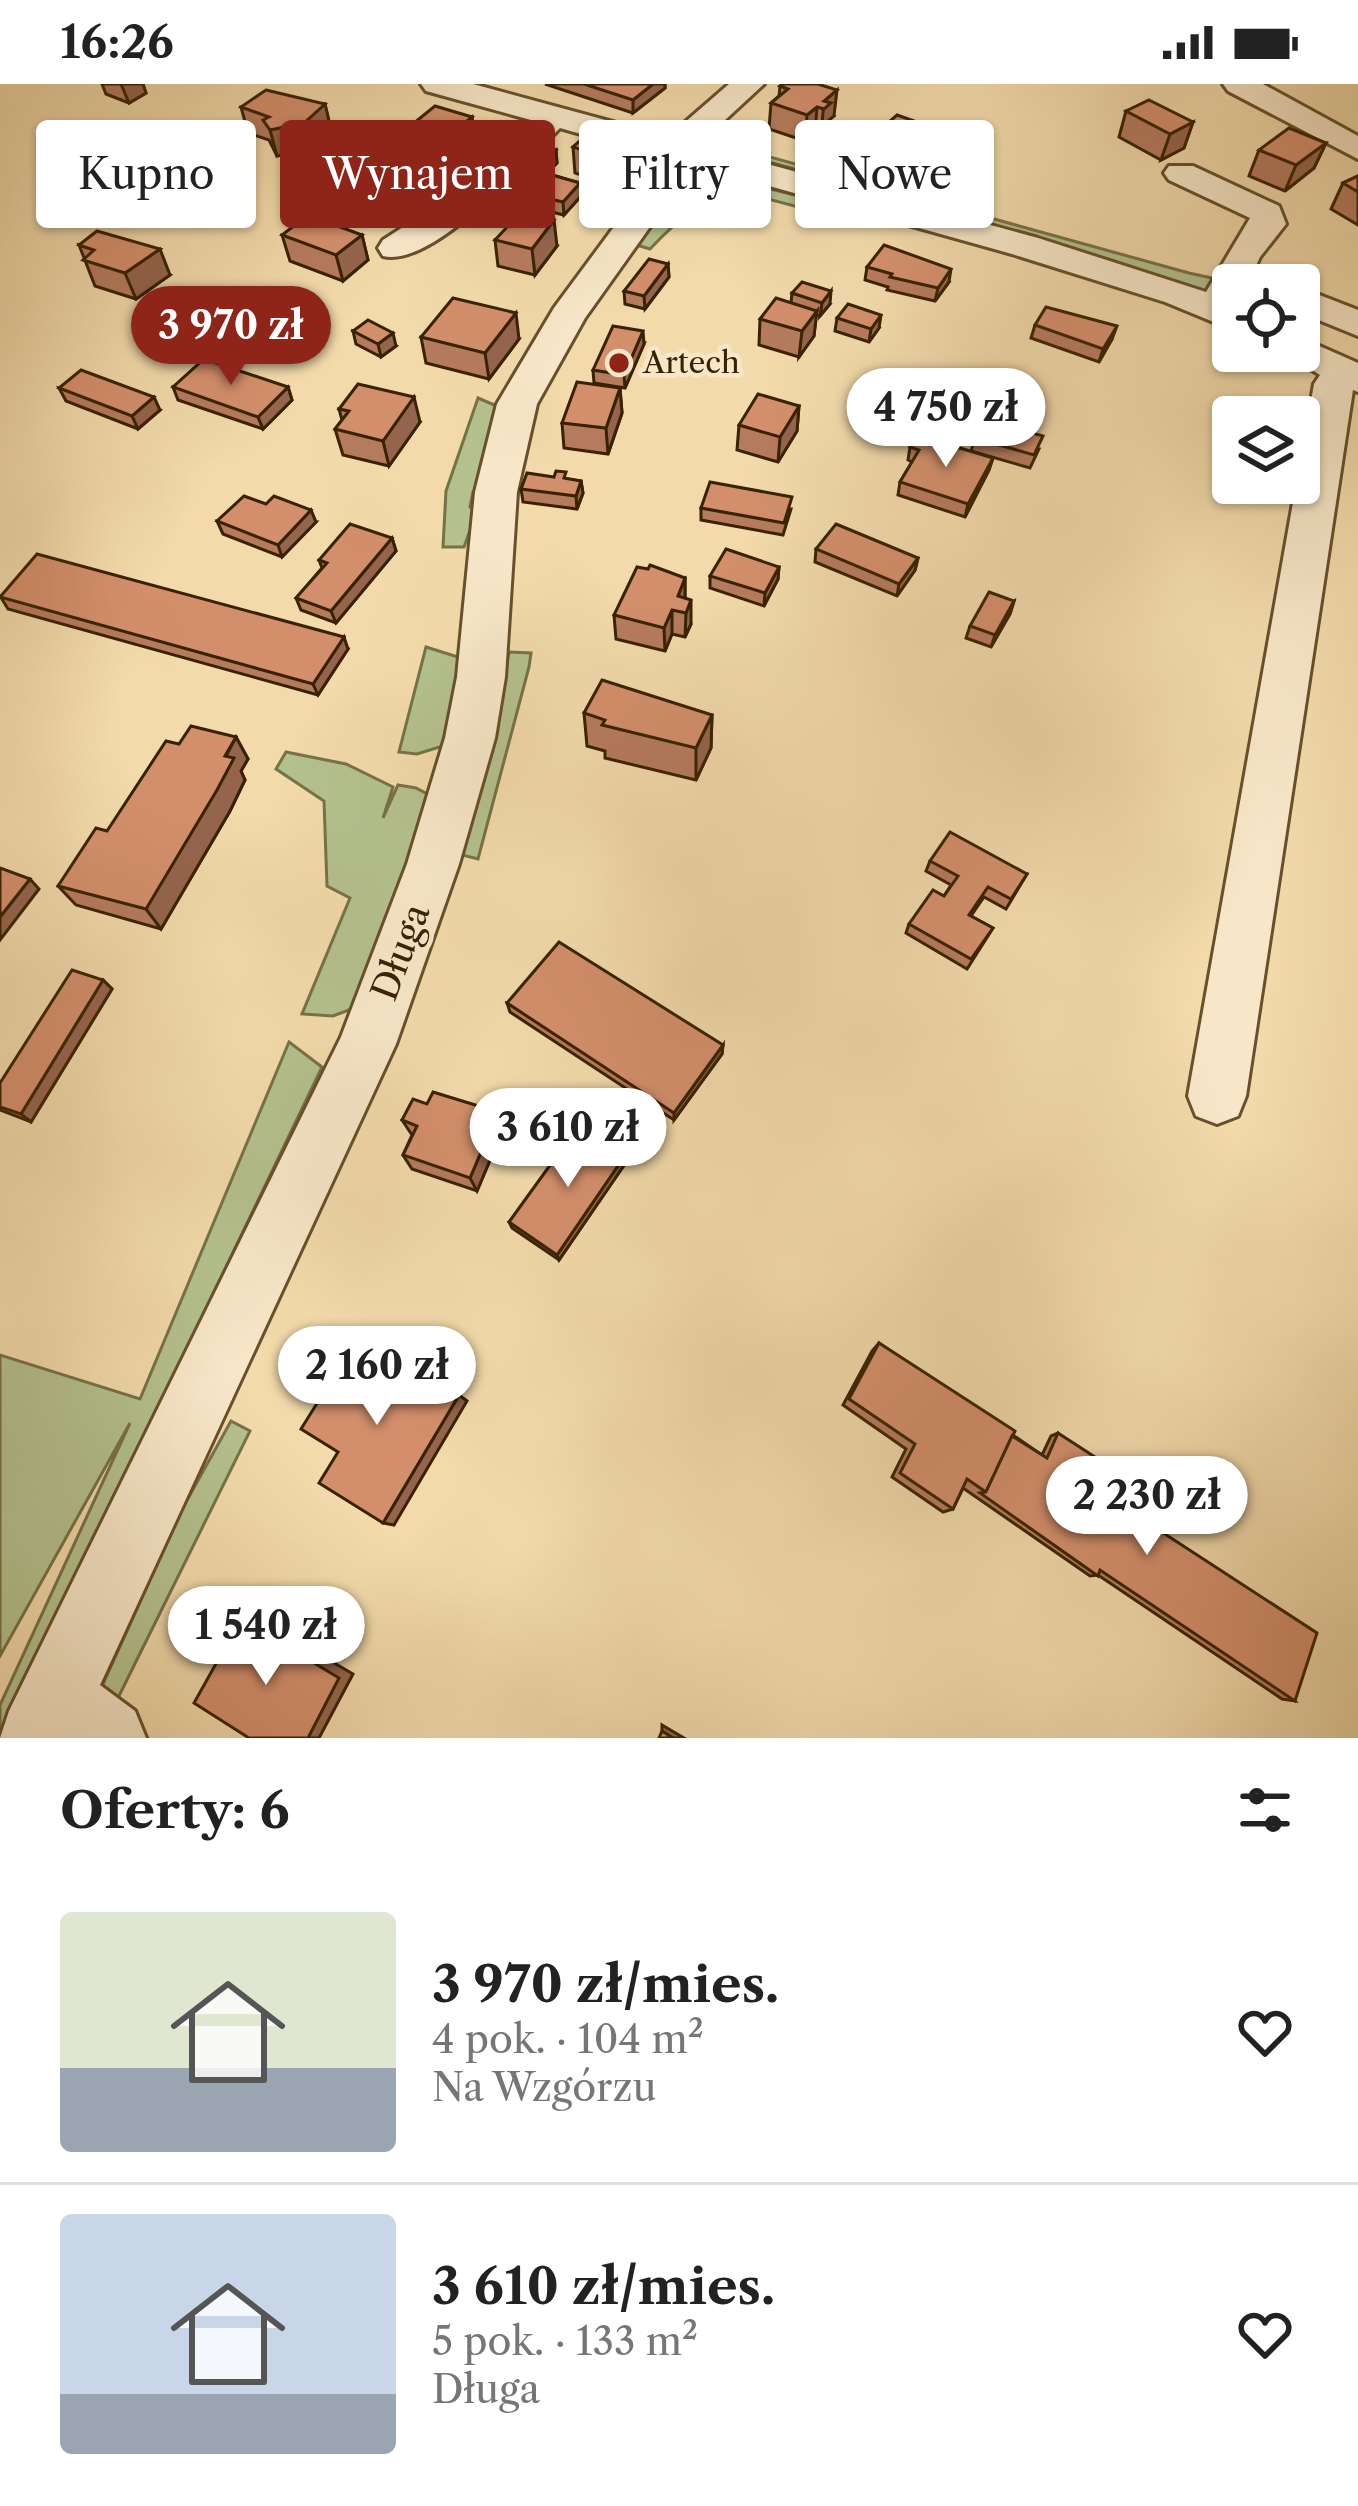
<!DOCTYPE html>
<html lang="pl">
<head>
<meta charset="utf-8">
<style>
  :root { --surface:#fff; --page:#f2f2f2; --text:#222; --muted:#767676; --line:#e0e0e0; --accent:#8f2418 }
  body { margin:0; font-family:"Libre Caslon Text",serif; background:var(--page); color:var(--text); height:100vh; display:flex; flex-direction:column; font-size:45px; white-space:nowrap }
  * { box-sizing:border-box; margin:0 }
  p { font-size:39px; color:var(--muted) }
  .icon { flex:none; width:66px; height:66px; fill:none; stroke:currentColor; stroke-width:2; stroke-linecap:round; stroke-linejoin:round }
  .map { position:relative; height:1654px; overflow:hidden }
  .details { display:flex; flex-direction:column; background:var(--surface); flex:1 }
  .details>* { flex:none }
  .top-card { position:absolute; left:36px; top:36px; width:1287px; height:108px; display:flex; gap:24px }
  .controls { position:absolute; left:1212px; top:180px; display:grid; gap:24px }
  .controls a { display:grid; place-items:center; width:108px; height:108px; border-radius:12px; background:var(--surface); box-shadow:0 3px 9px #0004; font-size:60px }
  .price { position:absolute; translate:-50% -102px; padding:0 27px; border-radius:42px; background:#fff; color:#222; font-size:39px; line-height:78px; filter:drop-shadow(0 3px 6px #0008) }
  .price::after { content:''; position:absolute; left:50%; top:72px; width:36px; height:27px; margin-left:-18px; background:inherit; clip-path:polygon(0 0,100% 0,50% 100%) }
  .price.current { background:var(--accent); color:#fff }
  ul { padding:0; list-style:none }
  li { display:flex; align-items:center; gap:36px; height:300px; padding:0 60px }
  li+li { border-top:3px solid var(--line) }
  li span { display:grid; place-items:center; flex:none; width:336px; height:240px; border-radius:12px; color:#555 }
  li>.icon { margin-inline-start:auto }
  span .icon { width:144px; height:144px; fill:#fffc; stroke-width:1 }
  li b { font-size:51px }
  h2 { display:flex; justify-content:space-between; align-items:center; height:144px; padding:0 60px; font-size:51px }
  .tag { padding:0 42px; border-radius:12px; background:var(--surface); box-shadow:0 3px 9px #0004; font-size:42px; line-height:108px }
  .tag.current { background:var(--accent); color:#fff }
  .status { display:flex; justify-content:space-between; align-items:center; height:84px; padding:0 60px; background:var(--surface); direction:ltr }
  .status svg { height:33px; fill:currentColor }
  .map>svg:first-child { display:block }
</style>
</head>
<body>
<div class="status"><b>16:26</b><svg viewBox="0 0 49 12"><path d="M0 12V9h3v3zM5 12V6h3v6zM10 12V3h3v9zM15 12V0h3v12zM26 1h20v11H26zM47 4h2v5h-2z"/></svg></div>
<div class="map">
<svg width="1358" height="1654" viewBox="0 0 1358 1654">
  <rect width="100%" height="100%" fill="#f2daab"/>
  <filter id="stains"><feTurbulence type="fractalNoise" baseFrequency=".00167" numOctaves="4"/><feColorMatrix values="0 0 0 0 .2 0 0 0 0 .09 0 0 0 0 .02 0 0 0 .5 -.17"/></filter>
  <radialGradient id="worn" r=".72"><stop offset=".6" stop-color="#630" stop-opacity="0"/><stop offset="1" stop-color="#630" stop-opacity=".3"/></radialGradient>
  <g fill="#b4c18e" stroke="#767247" stroke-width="3">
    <polygon points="734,63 1189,189 1221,196 1214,207 1204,209 1111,176 933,129 938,124 721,65"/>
    <path d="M694 88 705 89 852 125 843 136C750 112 724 85 650 165L636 161 677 105 707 112 717 103 689 93Z"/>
    <polygon points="478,314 499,323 479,405 473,408 470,423 477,427 464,463 443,463 446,407"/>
    <polygon points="426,563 458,573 462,583 446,661 417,670 399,668"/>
    <polygon points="509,568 531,569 529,583 478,775 462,771 490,673"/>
    <polygon points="286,668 346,680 393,703 383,734 398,701 416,704 433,713 357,923 333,932 302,930 350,814 327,802 324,717 276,685"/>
    <polygon points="289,958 322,983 0,1654 0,1621 130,1339 0,1572 0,1271 140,1315"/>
    <polygon points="231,1337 250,1347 114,1622 99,1609 181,1427"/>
  </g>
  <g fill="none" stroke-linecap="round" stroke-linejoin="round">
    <defs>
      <g id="minor">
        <path d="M421 0H473L668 53 729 0H764L698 61 1038 154 1206 208 1250 134 1169 96 1164 89 1169 82H1193L1279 122 1286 140 1260 173 1247 201H1233V246L1165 218 1012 170 694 81 585 234 537 320 517 408 505 593 495 654 459 780 396 960 100 1601 135 1627 146 1654H0L9 1627 341 953 407 780 445 654 457 593 475 408 497 320 554 224 665 74 560 44C526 78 433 184 383 172L378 164 383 156 459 107 531 36 426 7Z"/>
        <polygon points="1223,0 1263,0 1358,52 1358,75 1228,7"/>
        <polygon points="1299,203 1358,226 1358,252 1299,228"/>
        <polygon points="1299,253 1358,279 1358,308 1353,306 1246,1012 1238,1032 1217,1040 1196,1032 1188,1012 1314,300 1320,291 1281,267 1299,267"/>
      </g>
    </defs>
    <use href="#minor" stroke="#67502b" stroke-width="6"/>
    <use href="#minor" fill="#f7e7c8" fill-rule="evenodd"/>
  </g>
  <g fill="#b57b5d" stroke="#392200" stroke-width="3">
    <polygon points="102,0 143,0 146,9 129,19 106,10"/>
    <polygon points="545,0 665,0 665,4 633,29"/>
    <polygon points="783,0 834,32 829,36 828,45 821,51 815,48 805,57 769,45 771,19 779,12 780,2"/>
    <polygon points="325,20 331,46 310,65 277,72 269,56 248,49 241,23"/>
    <polygon points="1126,27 1193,38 1184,64 1161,76 1119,53"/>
    <polygon points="472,33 475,58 449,80 425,76 423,66 419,64 414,39"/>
    <polygon points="921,53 887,84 865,76 866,58"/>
    <polygon points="629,55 630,81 611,101 575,89 573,63"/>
    <polygon points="1326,59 1314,84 1285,107 1249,92 1259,66"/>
    <polygon points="556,66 557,79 552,84 552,91 580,99 581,112 564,131 501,116 500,103 517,86 515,74"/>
    <polygon points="1358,92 1358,141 1331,125 1343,99"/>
    <polygon points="282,151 362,151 368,176 343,197 290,177"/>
    <polygon points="495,156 557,162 535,191 498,182"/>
    <polygon points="79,161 170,191 136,215 95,202"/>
    <polygon points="668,180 669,193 645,225 625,220 624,207"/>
    <polygon points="867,183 949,198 935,217 887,206 888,203 865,196"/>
    <polygon points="792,209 830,220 820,232 816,231 814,252 799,273 759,261 760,235 791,219"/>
    <polygon points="837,234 879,244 869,258 835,247"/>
    <polygon points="1035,241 1112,255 1099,278 1031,254"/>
    <polygon points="353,247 396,262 381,273 356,260"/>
    <polygon points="421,253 519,255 489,295 426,279"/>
    <polygon points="644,260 625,304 594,299 593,286"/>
    <polygon points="173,303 288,303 292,316 263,345 178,316"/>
    <polygon points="59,304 160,326 138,345 66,317"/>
    <polygon points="620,304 622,329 608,370 564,364 562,339"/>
    <polygon points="799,322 797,347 778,378 737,366 739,341"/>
    <polygon points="339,325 420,338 389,382 343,371 335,345 342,336"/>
    <polygon points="975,354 1039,365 1030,384 971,367"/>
    <polygon points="910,363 993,374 989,386 965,433 898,411 900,398 912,378 908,376"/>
    <polygon points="567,395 581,397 583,409 577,425 523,418 521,405"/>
    <polygon points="701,424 791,425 783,451 701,436"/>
    <polygon points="217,437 316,438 282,473 223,450"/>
    <polygon points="392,454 396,467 336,539 301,526 296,514 322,484 319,476"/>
    <polygon points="816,465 918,474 915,486 897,512 815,478"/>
    <polygon points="779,483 778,495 764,522 710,504 710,492"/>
    <polygon points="685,494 685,514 691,540 685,553 672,550 665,567 616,555 614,531"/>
    <polygon points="0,512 348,565 318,611 8,525"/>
    <polygon points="1014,517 1010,530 991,563 966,554 970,542"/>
    <polygon points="584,629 712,631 711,664 696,696 605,674 605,667 587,662"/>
    <polygon points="236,653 248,675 241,687 245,696 230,727 161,845 76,821 58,802 107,747 179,660"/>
    <polygon points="930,777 1027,790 1006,825 984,813 971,832 993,844 967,885 906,849 909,840 944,812 951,801 926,787"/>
    <polygon points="103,896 112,905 31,1038 0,1026 0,999"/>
    <polygon points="507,919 723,961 722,970 674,1036 510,928"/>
    <polygon points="427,1020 504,1043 477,1107 412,1085 403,1071 412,1051 402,1036"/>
    <polygon points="627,1077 559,1176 512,1144 509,1138"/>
    <polygon points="879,1259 1042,1371 1051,1352 1058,1349 1295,1617 1282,1615 1098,1491 1090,1492 963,1404 953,1425 943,1428 892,1393 906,1365 843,1321 872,1267"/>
  </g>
  <g fill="#94644c" stroke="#392200" stroke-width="3">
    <polygon points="121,0 143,0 146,9 129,19"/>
    <polygon points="653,0 665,0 665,4 633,29 633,16"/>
    <polygon points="837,6 834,32 829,36 828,45 821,51 824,17"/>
    <polygon points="325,20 331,46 310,65 277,72 270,46"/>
    <polygon points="817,23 815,48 805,57 807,31"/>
    <polygon points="472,33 475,58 449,80 445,55"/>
    <polygon points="1193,38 1184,64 1161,76 1170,50"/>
    <polygon points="923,40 921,53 887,84 889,71"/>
    <polygon points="629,55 630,81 611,101 610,75"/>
    <polygon points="1326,59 1314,84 1285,107 1296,81"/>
    <polygon points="556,66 557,79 552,84 553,96 546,102 542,80"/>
    <polygon points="580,99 581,112 564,131 563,118"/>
    <polygon points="554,136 557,162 535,191 532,165"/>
    <polygon points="362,151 368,176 343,197 336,171"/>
    <polygon points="160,165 170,191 136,215 125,189"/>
    <polygon points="668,180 669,193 645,225 644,212"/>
    <polygon points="951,185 949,198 935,217 938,204"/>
    <polygon points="831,207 830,220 820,232 822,219"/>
    <polygon points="817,227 814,252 799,273 802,247"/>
    <polygon points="516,229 519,255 489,295 485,269"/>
    <polygon points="881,231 879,244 869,258 871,245"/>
    <polygon points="1117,242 1112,255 1099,278 1103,265"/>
    <polygon points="643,247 644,260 625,304 624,291"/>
    <polygon points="393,249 396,262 381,273 378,260"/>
    <polygon points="288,303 292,316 263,345 258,333"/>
    <polygon points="620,304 622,329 608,370 606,344"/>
    <polygon points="154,313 160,326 138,345 132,332"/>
    <polygon points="414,313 420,338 389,382 383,357"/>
    <polygon points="799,322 797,347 778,378 780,353"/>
    <polygon points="993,374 989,386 965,433 968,420"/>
    <polygon points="581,397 583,409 577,425 576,412"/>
    <polygon points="311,426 316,438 282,473 278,461"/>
    <polygon points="392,454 396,467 336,539 331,527"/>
    <polygon points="918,474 915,486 897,512 899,500"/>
    <polygon points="779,483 778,495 764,522 765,509"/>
    <polygon points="685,494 685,518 678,512"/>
    <polygon points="691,516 691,540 685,553 686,529"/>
    <polygon points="1014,517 1010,530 991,563 995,551"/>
    <polygon points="672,526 672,550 665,567 664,544"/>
    <polygon points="344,553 348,565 318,611 313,600"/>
    <polygon points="712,631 711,664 696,696 696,664"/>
    <polygon points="236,653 248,675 241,687 245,696 230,727 161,845 146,825"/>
    <polygon points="30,795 39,805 0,856 0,833"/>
    <polygon points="103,896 112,905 31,1038 21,1030"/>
    <polygon points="723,961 722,970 674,1036 674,1029"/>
    <polygon points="498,1028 504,1043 477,1107 470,1094"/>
    <polygon points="626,1070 627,1077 559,1176 557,1171"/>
    <polygon points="459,1311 467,1317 394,1441 383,1439"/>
    <polygon points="258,1534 353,1590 319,1654 308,1654 241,1535"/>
    <polygon points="662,1641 684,1654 673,1654 662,1647"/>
  </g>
  <g fill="#d38f6c" stroke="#392200" stroke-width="3">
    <polygon points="584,0 653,0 633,16"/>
    <polygon points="783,0 818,0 837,6 824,17 831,19 824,25 817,23 807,31 771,19 788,5 780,2"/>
    <polygon points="266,6 325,20 304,39 270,46 263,36 269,33 241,23"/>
    <polygon points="1149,16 1193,38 1170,50 1126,27"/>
    <polygon points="435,22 472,33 445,55 420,50 429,43 414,39"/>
    <polygon points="897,31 923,40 889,71 867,63 872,59 866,58"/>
    <polygon points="1289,44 1326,59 1296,81 1259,66"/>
    <polygon points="593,45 629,55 610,75 573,63"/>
    <polygon points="532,59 556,66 542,80 552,83 545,89 580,99 563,118 500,103 526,77 515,74"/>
    <polygon points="1358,92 1358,108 1343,99"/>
    <polygon points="521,128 554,136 532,165 495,156"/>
    <polygon points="308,131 362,151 336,171 282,151"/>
    <polygon points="97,147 160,165 125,189 83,176 94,166 79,161"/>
    <polygon points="884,161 951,185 938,204 890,193 892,190 867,183"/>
    <polygon points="649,175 668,180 644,212 624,207"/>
    <polygon points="802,198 831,207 822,219 792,209"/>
    <polygon points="453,214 516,229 485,269 421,253"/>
    <polygon points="776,214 817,227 802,247 760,235"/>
    <polygon points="848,220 881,231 871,245 837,234"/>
    <polygon points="1046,223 1117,242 1103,265 1035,241"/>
    <polygon points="368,236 393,249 378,260 353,247"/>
    <polygon points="613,242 643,247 624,291 593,286"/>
    <polygon points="204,275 288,303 258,333 173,303"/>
    <polygon points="81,286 154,313 132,332 59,304"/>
    <polygon points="577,298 620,304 606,344 562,339"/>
    <polygon points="358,300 414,313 383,357 335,345 349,327 339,325"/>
    <polygon points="758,310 799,322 780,353 739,341"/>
    <polygon points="985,336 1043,352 1034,371 975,354"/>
    <polygon points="927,354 993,374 968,420 900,398 919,366 910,363 914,356 924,359"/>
    <polygon points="556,387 566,388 564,394 581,397 576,412 521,405 527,389 554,393"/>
    <polygon points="710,398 792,413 784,439 701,424"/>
    <polygon points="244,412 266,420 274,412 311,426 278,461 217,437"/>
    <polygon points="350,440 392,454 331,527 296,514 327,479 319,476"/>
    <polygon points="836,440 918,474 899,500 816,465"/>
    <polygon points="726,465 779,483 765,509 710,492"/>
    <polygon points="37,470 344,553 313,600 0,513"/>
    <polygon points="650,481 685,494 678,512 691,516 686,529 672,526 664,544 614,531 637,483 648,485"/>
    <polygon points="989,508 1014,517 995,551 970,542"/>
    <polygon points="602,596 712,631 696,664 602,641 605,636 584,629"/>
    <polygon points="191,642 236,653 225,672 234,674 217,706 146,825 58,802 96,744 107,747 166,657 179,660"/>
    <polygon points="950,748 1027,790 1011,815 988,803 969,831 993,844 971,875 909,840 933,806 944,812 958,792 930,777"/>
    <polygon points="0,784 30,795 0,833"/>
    <polygon points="559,858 723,961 674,1029 507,919"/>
    <polygon points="72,886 103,896 21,1030 0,1023 0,999"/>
    <polygon points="433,1008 498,1028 470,1094 403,1071 417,1042 402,1036 413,1015 427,1020"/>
    <polygon points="579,1041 626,1070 557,1171 509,1138"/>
    <polygon points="879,1259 1015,1347 986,1408 967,1395 953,1425 900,1389 915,1360 849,1315"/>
    <polygon points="381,1263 459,1311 383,1439 319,1399 338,1368 301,1345 351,1265 372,1279"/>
    <polygon points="1058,1349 1135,1399 1125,1424 1317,1549 1295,1617 1100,1486 1098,1492 980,1409 986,1408 1012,1352 1047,1374"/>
    <polygon points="241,1535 339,1594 308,1654 249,1654 194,1619"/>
    <polygon points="662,1647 673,1654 659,1654"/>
  </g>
  <circle fill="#8f2418" stroke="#f7e7c8" stroke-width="4.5" cx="619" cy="279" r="12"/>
  <g text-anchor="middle" stroke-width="9" stroke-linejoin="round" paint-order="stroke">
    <g font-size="30" fill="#392200" stroke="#f7e7c8" text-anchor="start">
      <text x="643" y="289">Artech</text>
    </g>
    <g font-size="36" fill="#392200" stroke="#f7e7c8">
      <text transform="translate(400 868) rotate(-69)" y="13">Długa</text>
    </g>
  </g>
  <rect width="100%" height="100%" filter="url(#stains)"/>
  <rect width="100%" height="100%" fill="url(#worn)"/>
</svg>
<div class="controls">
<a><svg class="icon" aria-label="locate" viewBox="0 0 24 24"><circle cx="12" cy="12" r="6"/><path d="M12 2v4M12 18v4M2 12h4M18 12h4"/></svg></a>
<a><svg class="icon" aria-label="layers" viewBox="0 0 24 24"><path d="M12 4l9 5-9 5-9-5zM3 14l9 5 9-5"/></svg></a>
</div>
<b class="price current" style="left:231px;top:304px">3 970 zł</b>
<b class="price" style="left:946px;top:386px">4 750 zł</b>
<b class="price" style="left:568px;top:1106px">3 610 zł</b>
<b class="price" style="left:377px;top:1344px">2 160 zł</b>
<b class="price" style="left:1147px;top:1474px">2 230 zł</b>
<b class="price" style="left:266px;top:1604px">1 540 zł</b>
<div class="top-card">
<a class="tag">Kupno</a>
<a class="tag current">Wynajem</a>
<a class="tag">Filtry</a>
<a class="tag">Nowe</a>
</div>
</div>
<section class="details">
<h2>Oferty: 6<svg class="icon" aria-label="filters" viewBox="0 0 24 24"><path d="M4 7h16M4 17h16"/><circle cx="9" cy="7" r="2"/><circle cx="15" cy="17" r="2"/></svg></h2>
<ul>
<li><span style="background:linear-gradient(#dfe7d0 65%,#9aa5b1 0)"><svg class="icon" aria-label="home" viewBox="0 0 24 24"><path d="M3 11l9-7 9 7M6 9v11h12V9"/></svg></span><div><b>3 970 zł/mies.</b><p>4 pok. · 104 m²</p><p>Na Wzgórzu</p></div><svg class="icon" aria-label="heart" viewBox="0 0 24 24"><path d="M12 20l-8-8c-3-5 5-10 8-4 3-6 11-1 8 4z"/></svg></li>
<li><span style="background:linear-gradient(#c9d6e8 75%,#9aa5b1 0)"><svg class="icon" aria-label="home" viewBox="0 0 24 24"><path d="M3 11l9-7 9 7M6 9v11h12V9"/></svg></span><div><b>3 610 zł/mies.</b><p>5 pok. · 133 m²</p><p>Długa</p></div><svg class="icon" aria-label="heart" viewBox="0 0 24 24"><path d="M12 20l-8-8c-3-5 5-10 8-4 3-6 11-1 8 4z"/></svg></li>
</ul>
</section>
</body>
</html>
